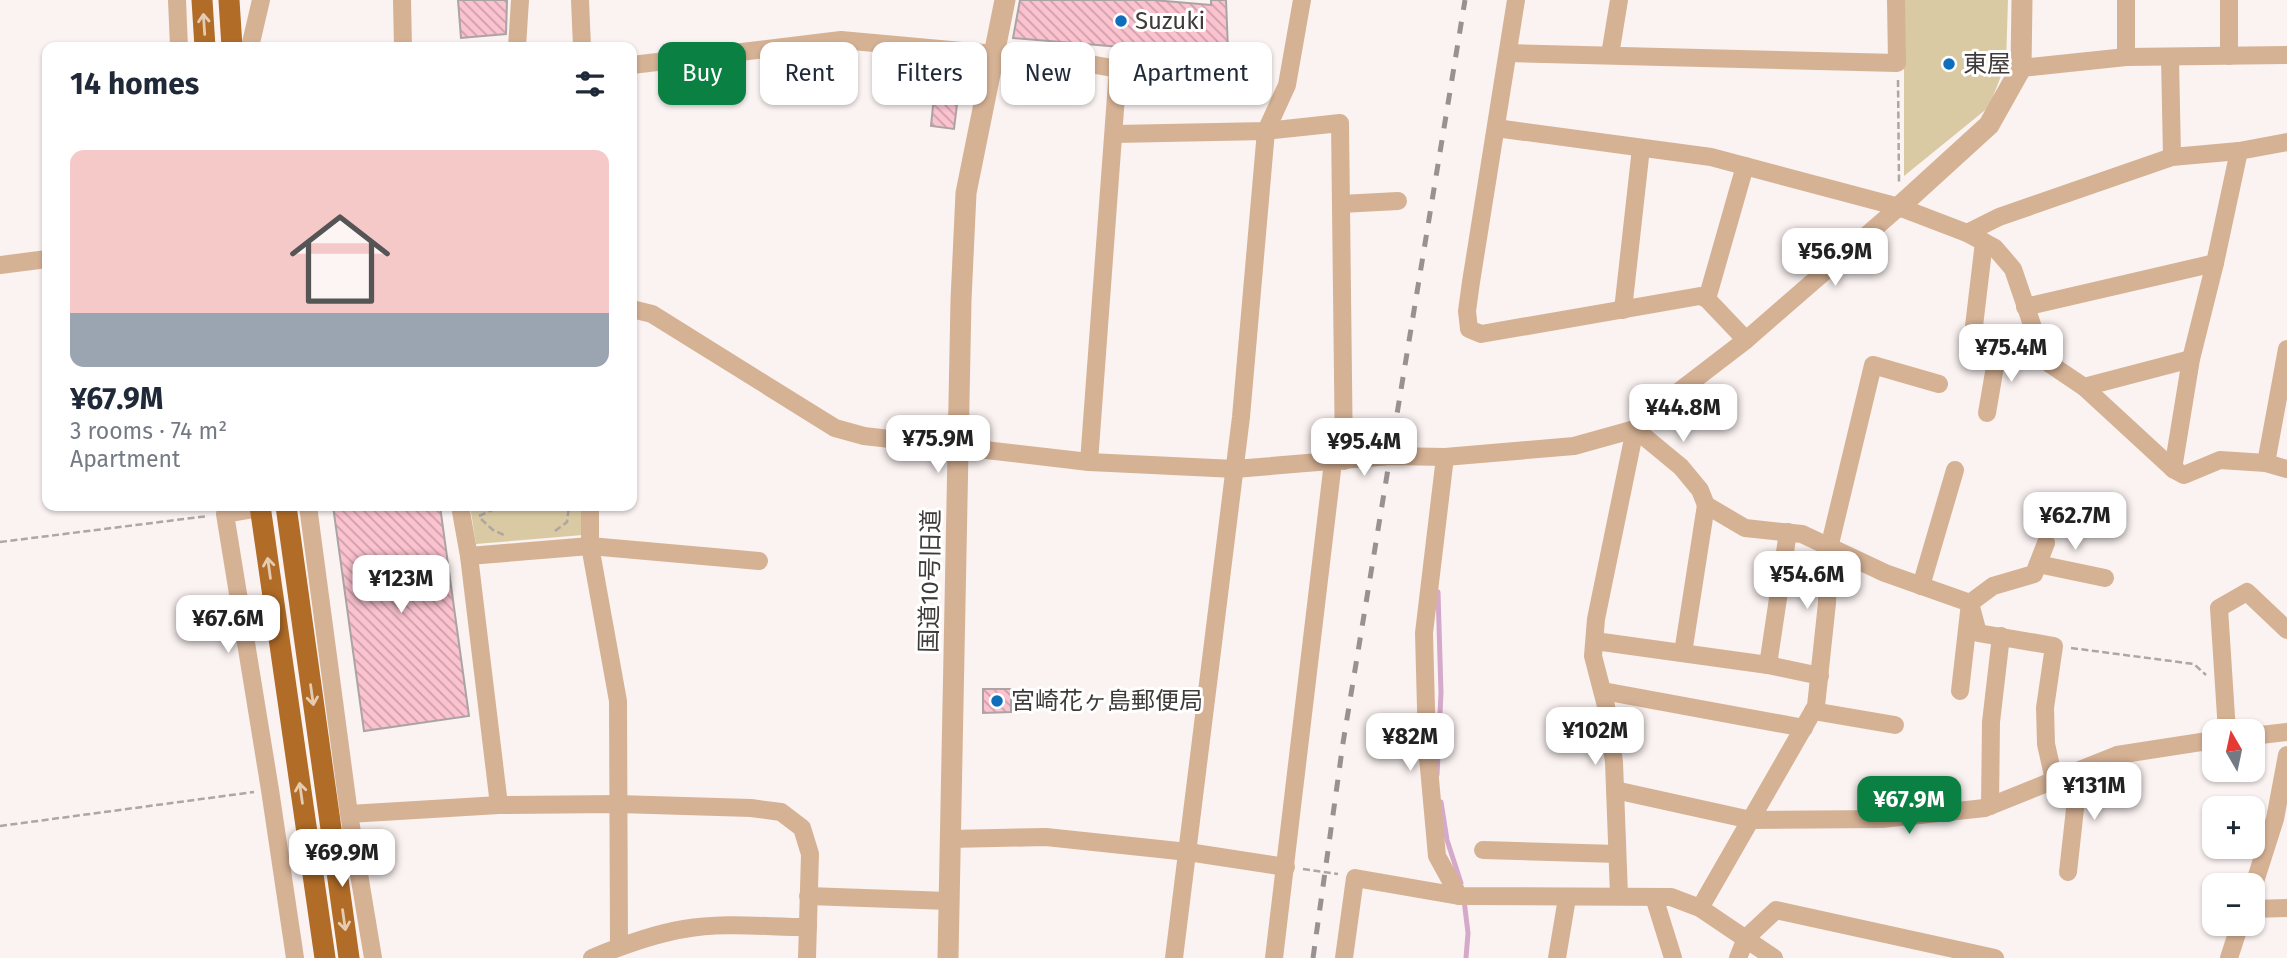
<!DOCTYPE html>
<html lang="en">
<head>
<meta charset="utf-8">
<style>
  :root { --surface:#fff; --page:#f2f2f3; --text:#1f2937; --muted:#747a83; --accent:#0b8043 }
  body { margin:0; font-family:"Fira Sans","Noto Sans JP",sans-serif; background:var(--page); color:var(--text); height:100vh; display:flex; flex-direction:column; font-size:26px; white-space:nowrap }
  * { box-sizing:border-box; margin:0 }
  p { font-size:23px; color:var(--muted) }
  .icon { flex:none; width:38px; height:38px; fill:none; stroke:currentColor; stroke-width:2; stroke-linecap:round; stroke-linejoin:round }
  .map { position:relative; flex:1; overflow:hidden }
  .sheet { position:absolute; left:42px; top:42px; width:595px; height:469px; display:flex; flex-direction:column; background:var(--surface); border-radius:14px; box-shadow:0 2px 5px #0004 }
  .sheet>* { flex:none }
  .guide { position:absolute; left:658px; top:42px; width:665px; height:63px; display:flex; gap:14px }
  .needle { width:46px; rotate:351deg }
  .buttons { position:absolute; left:2202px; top:719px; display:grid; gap:14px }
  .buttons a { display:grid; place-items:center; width:63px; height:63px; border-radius:14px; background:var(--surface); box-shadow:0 2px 5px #0004; font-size:35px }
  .price { position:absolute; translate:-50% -60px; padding:0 16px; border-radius:14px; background:#fff; color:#222; font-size:23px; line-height:46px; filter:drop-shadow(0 2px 4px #0008) }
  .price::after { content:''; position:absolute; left:50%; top:42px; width:21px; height:16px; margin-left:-10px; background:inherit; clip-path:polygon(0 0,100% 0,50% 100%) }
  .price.current { background:var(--accent); color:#fff }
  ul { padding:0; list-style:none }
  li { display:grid; align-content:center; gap:14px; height:371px; padding:0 28px }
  li span { display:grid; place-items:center; height:217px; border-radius:14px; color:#555 }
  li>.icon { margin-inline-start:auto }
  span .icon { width:126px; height:126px; fill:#fffc; stroke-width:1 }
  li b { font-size:30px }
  h2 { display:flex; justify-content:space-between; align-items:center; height:84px; padding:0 28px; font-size:30px }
  .chip { padding:0 24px; border-radius:14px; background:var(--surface); box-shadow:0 2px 5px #0004; font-size:24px; line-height:63px }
  .chip.current { background:var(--accent); color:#fff }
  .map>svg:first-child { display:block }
</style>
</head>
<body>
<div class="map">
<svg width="2287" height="958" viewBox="0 0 2287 958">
  <defs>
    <pattern id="building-back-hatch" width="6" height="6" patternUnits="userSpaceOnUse" patternTransform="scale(1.75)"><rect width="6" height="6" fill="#fbc2cf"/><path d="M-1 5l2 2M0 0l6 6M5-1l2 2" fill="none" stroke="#cd9fa9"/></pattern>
  </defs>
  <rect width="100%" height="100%" fill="#fbf3f2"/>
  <g fill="#dacaa4">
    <polygon points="1904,0 2008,0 2006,63 1989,107 1904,176"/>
    <polygon points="470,506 582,506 583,535 476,544"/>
  </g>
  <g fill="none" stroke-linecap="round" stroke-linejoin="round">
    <g stroke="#d5a9ca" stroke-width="5">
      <polyline points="1437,775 1441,693 1438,592"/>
      <polyline points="1441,802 1447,840 1461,883"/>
      <polyline points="1464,900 1468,933 1466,958"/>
    </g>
  </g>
  <g fill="url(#building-back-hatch)" stroke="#aba4a5" stroke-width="2">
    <polygon points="458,0 507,0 506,34 461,38"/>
    <polygon points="1020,0 1153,0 1211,5 1211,0 1226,0 1229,75 1194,75 1193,53 1013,38"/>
    <polygon points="935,86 959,88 954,129 931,126"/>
    <polygon points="333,506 440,506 469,716 364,731"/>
    <polygon points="983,689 1011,689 1011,712 983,713"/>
  </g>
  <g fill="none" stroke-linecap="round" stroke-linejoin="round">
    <g stroke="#aca6a5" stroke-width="2.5" stroke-dasharray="7 3.5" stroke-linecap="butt">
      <polyline points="1898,80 1899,182"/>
      <polyline points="479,516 501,506"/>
      <polyline points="481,519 493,530 504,535"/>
      <polyline points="555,531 567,522 569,506"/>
      <polyline points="0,542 208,516"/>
      <polyline points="2071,648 2194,664 2206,675"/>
      <polyline points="0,826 254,792"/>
      <polyline points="1303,869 1338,874"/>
    </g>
    <g stroke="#d6b295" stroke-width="18">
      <polyline points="177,0 179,47"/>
      <polyline points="402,0 403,47"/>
      <polyline points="580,0 582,47"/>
      <polyline points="1516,0 1471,282 1467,311 1469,329 1481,334 1700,296 1707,299 1746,340"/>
      <polyline points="250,47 261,0"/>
      <polyline points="517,47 520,0"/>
      <polyline points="1508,53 1897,63 1896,0"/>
      <polyline points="1610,55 1619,0"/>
      <polyline points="2229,56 2229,0"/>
      <polyline points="2126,57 2126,0"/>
      <polyline points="2170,58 2172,157"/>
      <polyline points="632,65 841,40 1073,61 1118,69 1089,462"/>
      <polyline points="2021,68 2126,57 2287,55"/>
      <polyline points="1496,128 1711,157 1899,207 1967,233 1995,248 2013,269 2044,360 2084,387 2173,469 2184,475 2220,460 2266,463 2287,349"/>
      <polyline points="1115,134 1266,131 1340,123 1344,461"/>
      <polyline points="1341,204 1398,201"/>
      <polyline points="1967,233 1999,217 2172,157 2239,151 2287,142"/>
      <polyline points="1984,242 1972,343 2044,360"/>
      <polyline points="0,265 47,259"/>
      <polyline points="1707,299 1745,166"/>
      <polyline points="2025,307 2215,263"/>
      <polyline points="632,309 652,314 835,428 864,436 1089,462 1235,469 1391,456 1445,457 1574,446 1635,429 1673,396 1746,340 1899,207"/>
      <polyline points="1623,310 1641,148"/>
      <polyline points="2084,387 2191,359"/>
      <polyline points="1987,413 1998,349"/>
      <polyline points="1635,429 1681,467 1700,490 1706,505 1745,528 1802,534 1885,573 1970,603 1978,633 2054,646 2045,708 2046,744 2054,780"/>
      <polyline points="1445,457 1424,633 1427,746 1437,856 1459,896 1671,897 1700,908 1774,958"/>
      <polyline points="2266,463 2287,469"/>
      <polyline points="2173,469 2191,359 2215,263 2239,151"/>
      <polyline points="308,506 349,814 373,958"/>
      <polyline points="460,506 469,556 499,805"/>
      <polyline points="590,506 590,546 618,701 619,946"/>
      <polyline points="260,508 225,514 270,790 295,958"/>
      <polyline points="469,556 590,546 759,561"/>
      <polyline points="2038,564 2105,578"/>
      <polyline points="1921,586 1955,470"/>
      <polyline points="1595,641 1768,665 1820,676"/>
      <polyline points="1683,653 1706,505"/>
      <polyline points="1768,665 1788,532"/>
      <polyline points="1603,691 1804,728"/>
      <polyline points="1960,691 1970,603 1993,586 2034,574 2046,543"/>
      <polyline points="1813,711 1895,725"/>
      <polyline points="2227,732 2219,608 2247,592 2287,630"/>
      <polyline points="2252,736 2287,732"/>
      <polyline points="1615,790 1751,820 1882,819 1985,808 2117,755 2214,740"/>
      <polyline points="1990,806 1991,722 2001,636"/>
      <polyline points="349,814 499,805 618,804 751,808 781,812 802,828 810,854 807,958"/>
      <polyline points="950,839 1046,837 1188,852 1286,867"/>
      <polyline points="1483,850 1617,854"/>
      <polyline points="2068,872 2075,809 2069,774"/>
      <polyline points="2252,891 2275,819 2287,755"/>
      <polyline points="1619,895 1614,762 1606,706 1593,656 1596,619 1635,429"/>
      <polyline points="808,896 949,901"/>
      <polyline points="1654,897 1673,958"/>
      <polyline points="1700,908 1816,706 1827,603 1829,548 1873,365 1939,384"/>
      <polyline points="2252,909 2287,908"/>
      <path d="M592 958C621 946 653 934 684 929 724 922 767 927 808 927"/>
      <polyline points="1174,958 1241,417 1266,131 1287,85 1302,0"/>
      <polyline points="1274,958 1333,462"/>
      <polyline points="1344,958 1355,878 1459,896"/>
      <polyline points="1557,958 1567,898"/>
      <polyline points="1738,958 1746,938 1776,910 1995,958"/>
      <polyline points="2229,958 2240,924"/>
    </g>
    <g stroke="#d6b295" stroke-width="21">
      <polyline points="1899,207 1989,125 2021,68 2022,0"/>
      <polyline points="948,958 961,300 966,193 1005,0"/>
    </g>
    <g stroke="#b16c27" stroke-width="21">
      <polyline points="202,0 205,47"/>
      <polyline points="229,0 232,47"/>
      <polyline points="260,506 325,958"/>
      <polyline points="286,506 349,958"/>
    </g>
    <polyline stroke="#979291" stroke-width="5" stroke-dasharray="12 12" stroke-linecap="butt" points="1313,958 1343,743 1465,0"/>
  </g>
  <defs><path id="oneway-shaft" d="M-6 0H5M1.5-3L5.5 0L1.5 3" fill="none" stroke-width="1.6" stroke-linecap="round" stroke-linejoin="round" transform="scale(1.75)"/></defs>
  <g stroke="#e4ccb3">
    <use href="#oneway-shaft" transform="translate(204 24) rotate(-94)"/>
    <use href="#oneway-shaft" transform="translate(269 568) rotate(-98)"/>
    <use href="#oneway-shaft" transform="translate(312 695) rotate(82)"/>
    <use href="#oneway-shaft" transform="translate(301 793) rotate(-98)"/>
    <use href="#oneway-shaft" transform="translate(344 920) rotate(82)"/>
  </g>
  <g fill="#0f6fbb" stroke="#fff" stroke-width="2.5">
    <circle cx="1121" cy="21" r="7"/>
    <circle cx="1949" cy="64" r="7"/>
    <circle cx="997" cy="701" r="7"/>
  </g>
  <g text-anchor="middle" stroke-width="6" stroke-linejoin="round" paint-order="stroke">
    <g font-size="24" fill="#3e3b3a" stroke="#fff" text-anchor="start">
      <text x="1135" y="29">Suzuki</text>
      <text x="1963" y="72">東屋</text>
      <text x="1011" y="709">宮崎花ヶ島郵便局</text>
    </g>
    <g font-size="24" fill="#3e3b3a" stroke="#fff">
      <text transform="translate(930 581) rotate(-89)" y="8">国道10号旧道</text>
    </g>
  </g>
</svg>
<div class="buttons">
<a><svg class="needle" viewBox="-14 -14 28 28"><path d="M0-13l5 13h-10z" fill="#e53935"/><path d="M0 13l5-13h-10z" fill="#747a83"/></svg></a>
<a>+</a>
<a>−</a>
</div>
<b class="price" style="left:1835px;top:288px">¥56.9M</b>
<b class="price" style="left:2011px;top:384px">¥75.4M</b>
<b class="price" style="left:1683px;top:444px">¥44.8M</b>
<b class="price" style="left:938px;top:475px">¥75.9M</b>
<b class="price" style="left:1364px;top:478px">¥95.4M</b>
<b class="price" style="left:2075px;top:552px">¥62.7M</b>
<b class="price" style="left:1807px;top:611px">¥54.6M</b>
<b class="price" style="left:401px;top:615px">¥123M</b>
<b class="price" style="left:228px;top:655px">¥67.6M</b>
<b class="price" style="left:1595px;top:767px">¥102M</b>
<b class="price" style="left:1410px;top:773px">¥82M</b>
<b class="price" style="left:2094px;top:822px">¥131M</b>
<b class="price current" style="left:1909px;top:836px">¥67.9M</b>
<b class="price" style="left:342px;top:889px">¥69.9M</b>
<div class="guide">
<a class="chip current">Buy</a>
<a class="chip">Rent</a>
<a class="chip">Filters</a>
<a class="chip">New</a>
<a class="chip">Apartment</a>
</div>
<section class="sheet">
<h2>14 homes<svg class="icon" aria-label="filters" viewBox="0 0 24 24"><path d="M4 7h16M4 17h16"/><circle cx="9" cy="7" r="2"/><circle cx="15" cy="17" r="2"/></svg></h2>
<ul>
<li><span style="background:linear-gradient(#f6c9c9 75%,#9aa5b1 0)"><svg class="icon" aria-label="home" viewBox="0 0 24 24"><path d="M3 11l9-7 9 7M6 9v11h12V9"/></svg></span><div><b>¥67.9M</b><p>3 rooms · 74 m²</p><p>Apartment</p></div></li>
</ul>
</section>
</div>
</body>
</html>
